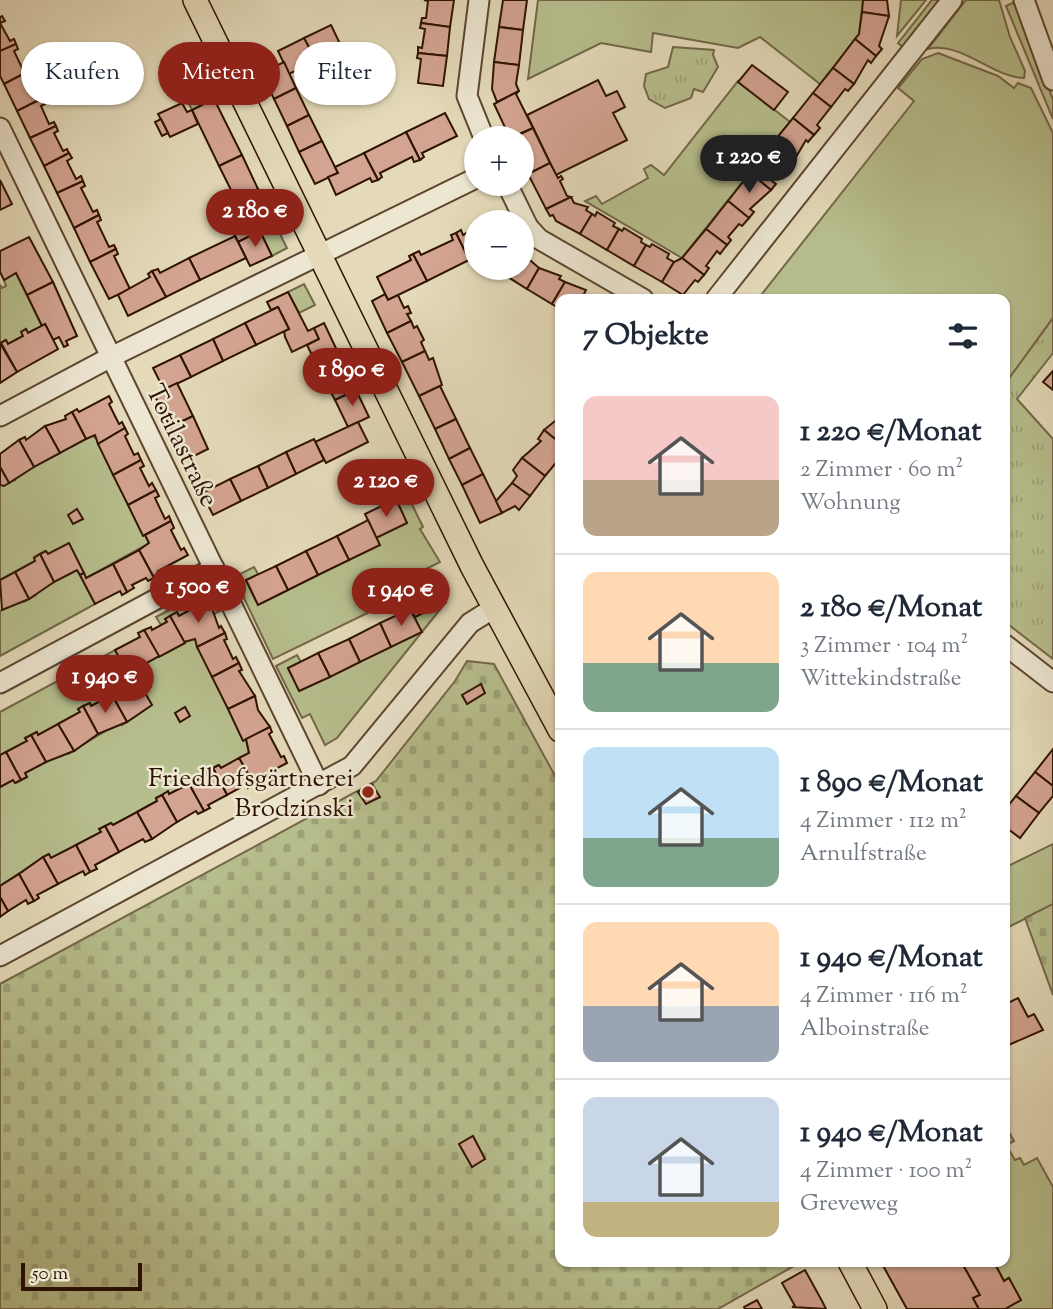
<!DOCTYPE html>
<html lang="de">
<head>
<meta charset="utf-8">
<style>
  :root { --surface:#fff; --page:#f2f2f3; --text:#1f2937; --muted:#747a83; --line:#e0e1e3; --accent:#8f2418 }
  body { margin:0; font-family:"Sorts Mill Goudy",serif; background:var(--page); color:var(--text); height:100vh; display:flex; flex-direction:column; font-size:26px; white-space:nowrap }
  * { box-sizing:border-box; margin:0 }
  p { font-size:23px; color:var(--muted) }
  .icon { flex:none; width:38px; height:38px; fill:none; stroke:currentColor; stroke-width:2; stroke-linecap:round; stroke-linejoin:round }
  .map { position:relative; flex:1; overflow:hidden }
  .details { position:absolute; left:555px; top:294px; width:455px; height:973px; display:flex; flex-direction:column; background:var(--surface); border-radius:14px; box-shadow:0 2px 5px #0004 }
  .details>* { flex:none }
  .banner { position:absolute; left:21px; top:42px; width:429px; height:63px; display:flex; gap:14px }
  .fabs { position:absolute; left:464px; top:126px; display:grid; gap:14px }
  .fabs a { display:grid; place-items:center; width:70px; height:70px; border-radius:50%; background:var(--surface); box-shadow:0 2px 5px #0004; font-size:35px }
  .scale { position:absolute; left:21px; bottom:18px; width:121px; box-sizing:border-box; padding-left:7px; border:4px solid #2f1302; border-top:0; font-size:19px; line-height:24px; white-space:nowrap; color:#2f1302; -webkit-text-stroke:5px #ede7d2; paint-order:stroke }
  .price { position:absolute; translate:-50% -60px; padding:0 16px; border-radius:24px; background:var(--accent); color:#fff; font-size:23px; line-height:46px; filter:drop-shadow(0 2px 4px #0008) }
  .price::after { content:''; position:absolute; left:50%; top:42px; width:21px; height:16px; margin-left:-10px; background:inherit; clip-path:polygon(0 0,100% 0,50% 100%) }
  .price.selected { background:#222; color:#fff }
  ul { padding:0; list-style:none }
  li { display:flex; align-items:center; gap:21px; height:175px; padding:0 28px }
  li+li { border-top:2px solid var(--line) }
  li span { display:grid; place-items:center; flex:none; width:196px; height:140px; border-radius:14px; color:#555 }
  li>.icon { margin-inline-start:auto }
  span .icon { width:84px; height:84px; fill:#fffc; stroke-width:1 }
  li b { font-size:30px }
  h2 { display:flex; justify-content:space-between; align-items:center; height:84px; padding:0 28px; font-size:30px }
  .chip { padding:0 24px; border-radius:32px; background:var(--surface); box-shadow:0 2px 5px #0004; font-size:24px; line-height:63px }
  .chip.selected { background:var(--accent); color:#fff }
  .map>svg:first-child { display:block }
</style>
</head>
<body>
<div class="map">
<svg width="1053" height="1309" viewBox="0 0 1053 1309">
  <defs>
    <pattern id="cemetery-stones" width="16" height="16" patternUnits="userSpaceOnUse" patternTransform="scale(1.75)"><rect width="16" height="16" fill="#b7be8d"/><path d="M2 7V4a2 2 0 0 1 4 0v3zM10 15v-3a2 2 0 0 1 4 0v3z" fill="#9ea278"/></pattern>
    <pattern id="park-tufts" width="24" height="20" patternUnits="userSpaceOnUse" patternTransform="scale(1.75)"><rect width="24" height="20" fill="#b7be8d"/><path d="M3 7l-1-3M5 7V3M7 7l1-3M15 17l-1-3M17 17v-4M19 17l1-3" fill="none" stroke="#9ea278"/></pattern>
  </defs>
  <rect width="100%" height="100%" fill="#e4dab9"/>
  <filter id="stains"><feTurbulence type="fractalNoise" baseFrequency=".00286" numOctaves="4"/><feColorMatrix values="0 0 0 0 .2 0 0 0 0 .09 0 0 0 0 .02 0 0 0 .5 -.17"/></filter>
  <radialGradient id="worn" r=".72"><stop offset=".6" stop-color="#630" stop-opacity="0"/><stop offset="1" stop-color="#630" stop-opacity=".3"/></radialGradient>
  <g fill="#b7be8d" stroke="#736848" stroke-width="2">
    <polygon points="538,0 863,0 859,34 820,84 760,37 738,48 653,33 651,52 601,43 528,79"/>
    <polygon points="901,0 926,0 897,36"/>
    <polygon points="932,0 943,0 905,49 898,43"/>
    <path d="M966 0H999L1010 37 1025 71 1024 78C992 77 961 41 928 49Z"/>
    <polygon points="1017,1 1053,100 1053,119 1006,6"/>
    <polygon points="938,53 998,76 1014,88 1018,83 1031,88 1053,133 1053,318 1005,384 1004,299 758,299 914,101 898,88 922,59"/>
    <polygon points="203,77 214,99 192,110 181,88"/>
    <polygon points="738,81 790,122 682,258 585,201 596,196 602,204 648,178 644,169 651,165 664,175"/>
    <polygon points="266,206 287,248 272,256 251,214"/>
    <polygon points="16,273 42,326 28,333 26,329 22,332 23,336 8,344 5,340 0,343 0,285 2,288 6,286 4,280"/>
    <polygon points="304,284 315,305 299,313 288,292"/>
    <polygon points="92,435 99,441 149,543 86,578 69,543 48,554 45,551 34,557 35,561 0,580 0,485 15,480 14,477"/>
    <polygon points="404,488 423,527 420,529 440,562 380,592 386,604 273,659 234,577 254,567 258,574 246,581 258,605 379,545 376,538 407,523 396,499 384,504 381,499"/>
    <polygon points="77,570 95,604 0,656 0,611 22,599 24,602 36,595 35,592"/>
    <polygon points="211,588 222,610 212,615 209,600 179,616 177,613 165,619 167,622 161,625 156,617"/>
    <polygon points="446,602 337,738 325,745 310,714 302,718 276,666 297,655 301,662 288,669 300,691 421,632 415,617"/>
    <polygon points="192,638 195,639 243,740 246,739 249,753 221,768 218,765 207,771 208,774 169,794 167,792 156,798 157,801 113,825 111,823 100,829 101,832 51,858 48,854 0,886 0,787 13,780 16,783 27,777 25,773 66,751 68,754 120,722 122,725 151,705 132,671"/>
    <polygon points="115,650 133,684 91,706 89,703 78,709 80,712 38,735 36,732 25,738 27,741 0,755 0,712"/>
    <polygon points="1053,844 1053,904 1005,929 1004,868"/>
    <polygon points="1005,1125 1014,1141 1006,1145 1015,1160 1020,1158 1024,1165 1037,1158 1053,1187 1053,1309 1005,1309 1021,1300 1008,1278 1004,1281 994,1262 1004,1262"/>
  </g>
  <g fill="url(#cemetery-stones)" stroke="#736848" stroke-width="2">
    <polygon points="467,661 494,664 560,785 560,1262 801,1262 718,1309 0,1309 0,984 376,781 455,681"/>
    <polygon points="1053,904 1053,995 1025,918"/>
  </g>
  <g fill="url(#park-tufts)" stroke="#736848" stroke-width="2">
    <polygon points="673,47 714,50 713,55 718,67 703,92 694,89 691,98 665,108 649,99 644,86 646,74 668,67"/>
    <polygon points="1053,318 1053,353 1017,399 1053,439 1053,659 1005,622 1005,384"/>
  </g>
  <g fill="#d4a492" stroke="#2f1302" stroke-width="2">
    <polygon points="424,0 454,0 450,27 421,23 422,18 426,18 428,1"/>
    <polygon points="503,0 527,0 523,30 499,27"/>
    <polygon points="863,0 887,0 889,16 862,12"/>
    <polygon points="862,12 889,16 879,46 882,49 876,56 855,39 859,34"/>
    <polygon points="2,16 5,21 0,23 10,41 14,39 16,44 0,51 0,17"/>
    <polygon points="421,23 450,27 447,56 418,53 418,47 422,48 425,29 420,28"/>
    <polygon points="331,25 342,48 316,61 304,38"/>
    <polygon points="499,27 523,30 519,65 494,62"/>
    <polygon points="304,38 316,61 289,74 278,51"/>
    <polygon points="855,39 876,56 871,63 868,60 854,84 833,68"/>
    <polygon points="16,44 18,49 14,51 22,68 27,66 29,71 4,84 0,76 0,51"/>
    <polygon points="418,53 447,56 443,86 418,83 421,59 417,58"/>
    <polygon points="284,62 296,88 274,99 261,73"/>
    <polygon points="494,62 519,65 516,84 519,91 497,102 492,89"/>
    <polygon points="752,65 788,92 774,110 738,82"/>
    <polygon points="833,68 854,84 848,91 845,89 831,107 813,93"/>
    <polygon points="29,71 32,76 27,78 36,96 40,94 43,98 17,111 4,84"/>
    <polygon points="598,80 606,96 617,91 625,107 613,113 627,140 556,175 527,115"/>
    <polygon points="296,88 309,115 287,126 274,99"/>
    <polygon points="519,91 516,94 533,128 510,138 494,104"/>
    <polygon points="813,93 831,107 817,125 820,128 814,135 793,118"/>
    <polygon points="43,98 45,104 41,106 49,124 54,122 56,126 30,138 17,111"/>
    <polygon points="214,99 242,155 219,166 192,110"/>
    <polygon points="182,103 187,112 192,110 198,124 170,137 158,114"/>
    <polygon points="445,113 457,136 422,153 424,157 420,160 406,132"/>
    <polygon points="309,115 322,141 299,152 287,126"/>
    <polygon points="793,118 814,135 808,142 806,140 793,162 771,145"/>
    <polygon points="161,119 168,133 162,136 155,122"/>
    <polygon points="56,126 58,131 54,133 63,151 67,149 69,153 44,166 30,138"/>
    <polygon points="533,128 550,163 528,174 522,163 522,138 512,138"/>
    <polygon points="406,132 420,160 414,162 412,157 380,173 382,177 378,180 364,153"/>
    <polygon points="322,141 338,173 315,184 299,152"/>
    <polygon points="771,145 793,162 786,170 783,168 772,181 776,184 771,190 750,173"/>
    <polygon points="69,153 72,158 67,161 76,179 81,176 83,181 57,193 44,166"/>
    <polygon points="364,153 378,180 372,182 370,178 336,195 328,177 338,173 335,167"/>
    <polygon points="242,155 258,189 236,200 219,166"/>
    <polygon points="550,163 558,178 561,176 563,179 560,181 567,196 571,197 546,209 528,174"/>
    <polygon points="750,173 771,190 750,209 754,212 749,218 728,201"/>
    <polygon points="0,180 12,204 0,210"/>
    <polygon points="83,181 85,186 81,188 93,212 97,210 99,215 74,228 57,193"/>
    <polygon points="258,189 266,206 251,214 260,231 238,242 227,220 242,213 236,200"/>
    <polygon points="571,197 574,203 588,207 586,210 592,214 580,234 556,221 553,215 550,216 546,209"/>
    <polygon points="728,201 749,218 742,226 739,224 728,237 731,240 727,245 706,229"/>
    <polygon points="597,212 615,223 613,226 619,229 607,250 580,234 592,214 595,216"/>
    <polygon points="99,215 101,220 97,222 109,247 114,245 116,249 90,262 74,228"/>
    <polygon points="476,228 476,257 469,260 456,233 461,230 463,235"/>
    <polygon points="624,228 642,239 641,242 646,245 634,266 607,250 619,229 622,231"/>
    <polygon points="706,229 727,245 720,254 717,251 706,266 709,268 704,275 682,258"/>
    <polygon points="260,231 272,256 250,266 238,242"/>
    <polygon points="456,233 469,260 427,281 413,254 419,251 421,255 453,240 451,235"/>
    <polygon points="235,236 246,258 200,280 189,258"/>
    <polygon points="29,237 53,282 27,295 16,273 4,280 0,272 0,251"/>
    <polygon points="652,244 669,254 667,258 674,262 662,282 634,266 646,245 650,247"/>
    <polygon points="116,249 118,254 114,256 130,289 109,299 90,262"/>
    <polygon points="413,254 427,281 388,300 377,277 411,260 409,256"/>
    <polygon points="523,254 539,268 527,289 497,270 522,268"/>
    <polygon points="189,258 200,280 166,297 152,271 158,269 160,273"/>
    <polygon points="682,258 704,275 698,282 695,280 683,295 662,282 674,262"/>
    <polygon points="539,268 561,276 559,279 565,282 552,304 527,289"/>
    <polygon points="152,271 166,297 128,316 118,295 150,277 148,274"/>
    <polygon points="53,282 77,336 66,341 68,345 64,347 59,337 53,340 45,324 42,326 27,295"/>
    <polygon points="565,282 586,290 584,294 590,299 560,299 560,309 552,304"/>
    <polygon points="288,292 308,331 314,328 319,339 292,352 285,337 284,331 289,329 278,307 271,310 267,302"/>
    <polygon points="385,294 388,300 398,295 404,308 408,306 411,313 407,314 411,321 387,333 372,301"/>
    <polygon points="278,307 289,329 256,345 245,323"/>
    <polygon points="411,321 414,328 417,326 424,340 421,342 425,351 402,362 387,333"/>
    <polygon points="245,323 256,345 223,361 213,339"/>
    <polygon points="324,323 343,363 321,374 307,345 319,339 314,328"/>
    <polygon points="45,324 58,349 17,372 1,343 6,340 8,344 23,336 21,332 26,329 28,333"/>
    <polygon points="213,339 223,361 191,377 180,355"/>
    <polygon points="0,343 17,372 0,383"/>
    <polygon points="425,351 429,360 433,358 442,385 419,396 402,362"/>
    <polygon points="180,355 191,377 164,390 153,368"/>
    <polygon points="343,363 356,390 335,400 321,374"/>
    <polygon points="1053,371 1053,390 1043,382"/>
    <polygon points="177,383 193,416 170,427 154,394"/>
    <polygon points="440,386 456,419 435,429 419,396"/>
    <polygon points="356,390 369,417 348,427 335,400"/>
    <polygon points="109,396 112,402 109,404 119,424 122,422 125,428 98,444 95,435 86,439 72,412 77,409 79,412"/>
    <polygon points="72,412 86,439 60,453 45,426 66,419 65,416"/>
    <polygon points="193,416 208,449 186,460 170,427"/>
    <polygon points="560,417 560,443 544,430"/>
    <polygon points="456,419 470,448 449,459 435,429"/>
    <polygon points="358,422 368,442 326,463 315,442"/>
    <polygon points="45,426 60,453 34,467 19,440 25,437 26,440"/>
    <polygon points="125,428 128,434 125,436 134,455 138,453 141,460 113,475 98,444"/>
    <polygon points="544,430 560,443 560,458 545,476 522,458 541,441 538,439"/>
    <polygon points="314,439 324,460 296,474 286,452"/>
    <polygon points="19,440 34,467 9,483 0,467 0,454"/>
    <polygon points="470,448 483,474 462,485 449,459"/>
    <polygon points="286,452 296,474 268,488 258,466"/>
    <polygon points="522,458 545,476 530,496 512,483 517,476 513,470"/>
    <polygon points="141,460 144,466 140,468 149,486 152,483 156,490 128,505 113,475"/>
    <polygon points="258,466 268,488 241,501 230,479"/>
    <polygon points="0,467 9,483 4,486 0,485"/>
    <polygon points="483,474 502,513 480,523 462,485"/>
    <polygon points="230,479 241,501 213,515 202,493"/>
    <polygon points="512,483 530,496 519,510 515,506 502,513 496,501"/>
    <polygon points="156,490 159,496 155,498 165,519 169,516 171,521 143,536 128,505"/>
    <polygon points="396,499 407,523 376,538 365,514"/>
    <polygon points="77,509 83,519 73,524 68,515"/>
    <polygon points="368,520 380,545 349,560 337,536"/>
    <polygon points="171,521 174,528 171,530 181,550 184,548 188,555 158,571 160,574 154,578 139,550 149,543 145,535"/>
    <polygon points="337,536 349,560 318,575 306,551"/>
    <polygon points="69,543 84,573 80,575 77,570 54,582 40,554 46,551 48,554"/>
    <polygon points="139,550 154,578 148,581 146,578 132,585 134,588 127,592 113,564"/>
    <polygon points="306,551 318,575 288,590 276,566"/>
    <polygon points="40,554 54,582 29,599 15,572 35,561 34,558"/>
    <polygon points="113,564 127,592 122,595 120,591 95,604 80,575 84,573 86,578"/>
    <polygon points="276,566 288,590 258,605 246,580"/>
    <polygon points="15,572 29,599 2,610 0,580"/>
    <polygon points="434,578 446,602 415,617 403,594"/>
    <polygon points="209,600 219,628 221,626 225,633 197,647 195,639 184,642 170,616 177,612 179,616"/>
    <polygon points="410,609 422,632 391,647 380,623"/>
    <polygon points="170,616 185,643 159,657 144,630 151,627 152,630 167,622 165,619"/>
    <polygon points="380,623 391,647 360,662 349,639"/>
    <polygon points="144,630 159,656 132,671 136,677 131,679 115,650 140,637 138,633"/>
    <polygon points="225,633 227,639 224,640 233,659 236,657 239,663 212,677 197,647"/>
    <polygon points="349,639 360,662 330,677 318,653"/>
    <polygon points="318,653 330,677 299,691 288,668"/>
    <polygon points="239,663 242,670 239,671 255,696 228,709 212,677"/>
    <polygon points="136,677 152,705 127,722 112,695 133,684 131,679"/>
    <polygon points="481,684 485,693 467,704 462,695"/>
    <polygon points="112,695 127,722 98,734 83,706 90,703 91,706"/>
    <polygon points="255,696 258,710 270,727 243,741 228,709"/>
    <polygon points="83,706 98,734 74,751 58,724 80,712 78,709"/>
    <polygon points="185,707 190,716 180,722 175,713"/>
    <polygon points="58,724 74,751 46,762 31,735 37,732 38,735"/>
    <polygon points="270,727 272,732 269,734 281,757 284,756 287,763 258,778 260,781 254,784 239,758 249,753 246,739"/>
    <polygon points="31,735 46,762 25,773 27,777 21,780 6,752 27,741 25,738"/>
    <polygon points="1053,749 1053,786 1035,772"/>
    <polygon points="6,752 21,780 15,783 13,780 0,787 0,755"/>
    <polygon points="239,758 254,784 248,788 247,784 227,795 213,768 219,765 221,768"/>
    <polygon points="213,768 227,795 208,805 210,808 204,811 189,784 208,774 207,771"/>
    <polygon points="1035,772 1053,786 1053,796 1039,813 1016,796"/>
    <polygon points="189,784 204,811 198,814 196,811 177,822 162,795 168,791 169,794"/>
    <polygon points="372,784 380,797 366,804 358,792"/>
    <polygon points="162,795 177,822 152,839 137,812 157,801 156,798"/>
    <polygon points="1016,796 1039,813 1020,838 1004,826 1004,811"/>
    <polygon points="137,812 152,839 145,842 143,839 119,852 105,826 111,823 113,825"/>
    <polygon points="105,826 119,852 95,865 97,869 90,872 76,845 101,832 99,829"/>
    <polygon points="76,845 90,872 85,875 83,871 58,884 43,857 49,854 51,858"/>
    <polygon points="43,857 58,884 37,895 39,898 34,901 19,874"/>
    <polygon points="19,874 34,901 28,904 26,900 8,911 0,897 0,886"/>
    <polygon points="0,897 8,911 0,917"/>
    <polygon points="1018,998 1028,1017 1034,1014 1043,1030 1004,1047 1004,1000 1008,1003"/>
    <polygon points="473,1136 485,1159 472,1167 459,1144"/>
    <polygon points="881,1262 962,1263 980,1295 973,1298 979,1309 907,1309"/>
    <polygon points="957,1262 994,1262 1004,1281 1009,1278 1021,1300 1005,1309 979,1309 973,1298 980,1295 962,1263 959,1265"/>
    <polygon points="805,1270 822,1301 826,1309 792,1307 795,1306 782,1283"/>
    <polygon points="757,1300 762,1309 745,1309 744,1307"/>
  </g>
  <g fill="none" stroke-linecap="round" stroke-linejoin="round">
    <defs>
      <g id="minor">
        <polyline points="479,0 467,96 484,138"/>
        <polyline points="1024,0 1053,80"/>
        <polyline points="0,128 319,785"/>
        <polyline points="507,184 528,227 539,239 643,299"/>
        <polyline points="716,299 952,0"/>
        <polyline points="0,416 111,357 476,178"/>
        <polyline points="1004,644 1053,682"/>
        <polyline points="0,683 214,568"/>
        <polyline points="0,956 352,766 470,623 494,608"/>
      </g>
      <g id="major">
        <polyline points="195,0 472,566 560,730"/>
        <polyline points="850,1262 875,1309"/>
      </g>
    </defs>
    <use href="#minor" stroke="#5c4530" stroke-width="23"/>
    <use href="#major" stroke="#2f1302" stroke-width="26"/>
    <use href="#minor" stroke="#ede7d2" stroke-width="19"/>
    <use href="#major" stroke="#e4dab9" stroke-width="23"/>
  </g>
  <circle fill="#8f2418" stroke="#ede7d2" stroke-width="2.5" cx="368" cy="792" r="7"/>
  <g text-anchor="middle" stroke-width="5" stroke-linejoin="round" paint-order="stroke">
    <g font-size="26" fill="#2f1302" stroke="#ede7d2">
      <text transform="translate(183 445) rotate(64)" y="9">Totilastraße</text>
    </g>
    <g font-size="26" fill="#2f1302" stroke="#ede7d2" text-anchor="end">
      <text x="354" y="786">Friedhofsgärtnerei<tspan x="354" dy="30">Brodzinski</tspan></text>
    </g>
  </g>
  <rect width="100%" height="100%" filter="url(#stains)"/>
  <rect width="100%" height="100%" fill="url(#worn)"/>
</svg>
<div class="fabs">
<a>+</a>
<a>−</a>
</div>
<div class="scale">50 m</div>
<b class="price selected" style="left:749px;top:195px">1 220 €</b>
<b class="price" style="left:255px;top:249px">2 180 €</b>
<b class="price" style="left:352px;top:408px">1 890 €</b>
<b class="price" style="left:386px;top:519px">2 120 €</b>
<b class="price" style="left:198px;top:625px">1 500 €</b>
<b class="price" style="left:401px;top:628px">1 940 €</b>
<b class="price" style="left:105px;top:715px">1 940 €</b>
<div class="banner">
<a class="chip">Kaufen</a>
<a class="chip selected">Mieten</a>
<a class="chip">Filter</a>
</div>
<section class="details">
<h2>7 Objekte<svg class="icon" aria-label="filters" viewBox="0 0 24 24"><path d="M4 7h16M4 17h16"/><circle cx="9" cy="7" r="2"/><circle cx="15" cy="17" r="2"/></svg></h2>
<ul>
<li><span style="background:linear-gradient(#f6c9c9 60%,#b9a48a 0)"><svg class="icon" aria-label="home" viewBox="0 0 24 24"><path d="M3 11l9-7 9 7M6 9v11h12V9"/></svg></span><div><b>1 220 €/Monat</b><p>2 Zimmer · 60 m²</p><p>Wohnung</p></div></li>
<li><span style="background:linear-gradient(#ffd9b3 65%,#7fa58c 0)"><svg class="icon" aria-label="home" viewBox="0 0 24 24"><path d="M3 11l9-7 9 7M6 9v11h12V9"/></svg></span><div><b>2 180 €/Monat</b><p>3 Zimmer · 104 m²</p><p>Wittekindstraße</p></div></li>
<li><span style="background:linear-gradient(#bfe0f5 65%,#7fa58c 0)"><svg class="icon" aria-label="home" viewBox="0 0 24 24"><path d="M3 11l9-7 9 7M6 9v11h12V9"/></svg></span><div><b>1 890 €/Monat</b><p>4 Zimmer · 112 m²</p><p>Arnulfstraße</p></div></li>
<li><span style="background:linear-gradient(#ffd9b3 60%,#9aa5b1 0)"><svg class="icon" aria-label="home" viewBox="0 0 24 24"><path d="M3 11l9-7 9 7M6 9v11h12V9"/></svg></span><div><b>1 940 €/Monat</b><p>4 Zimmer · 116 m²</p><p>Alboinstraße</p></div></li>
<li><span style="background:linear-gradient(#c9d6e8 75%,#c2b280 0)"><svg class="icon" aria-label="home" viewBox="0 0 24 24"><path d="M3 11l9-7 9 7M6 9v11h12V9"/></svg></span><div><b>1 940 €/Monat</b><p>4 Zimmer · 100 m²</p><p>Greveweg</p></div></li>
</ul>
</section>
</div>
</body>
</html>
